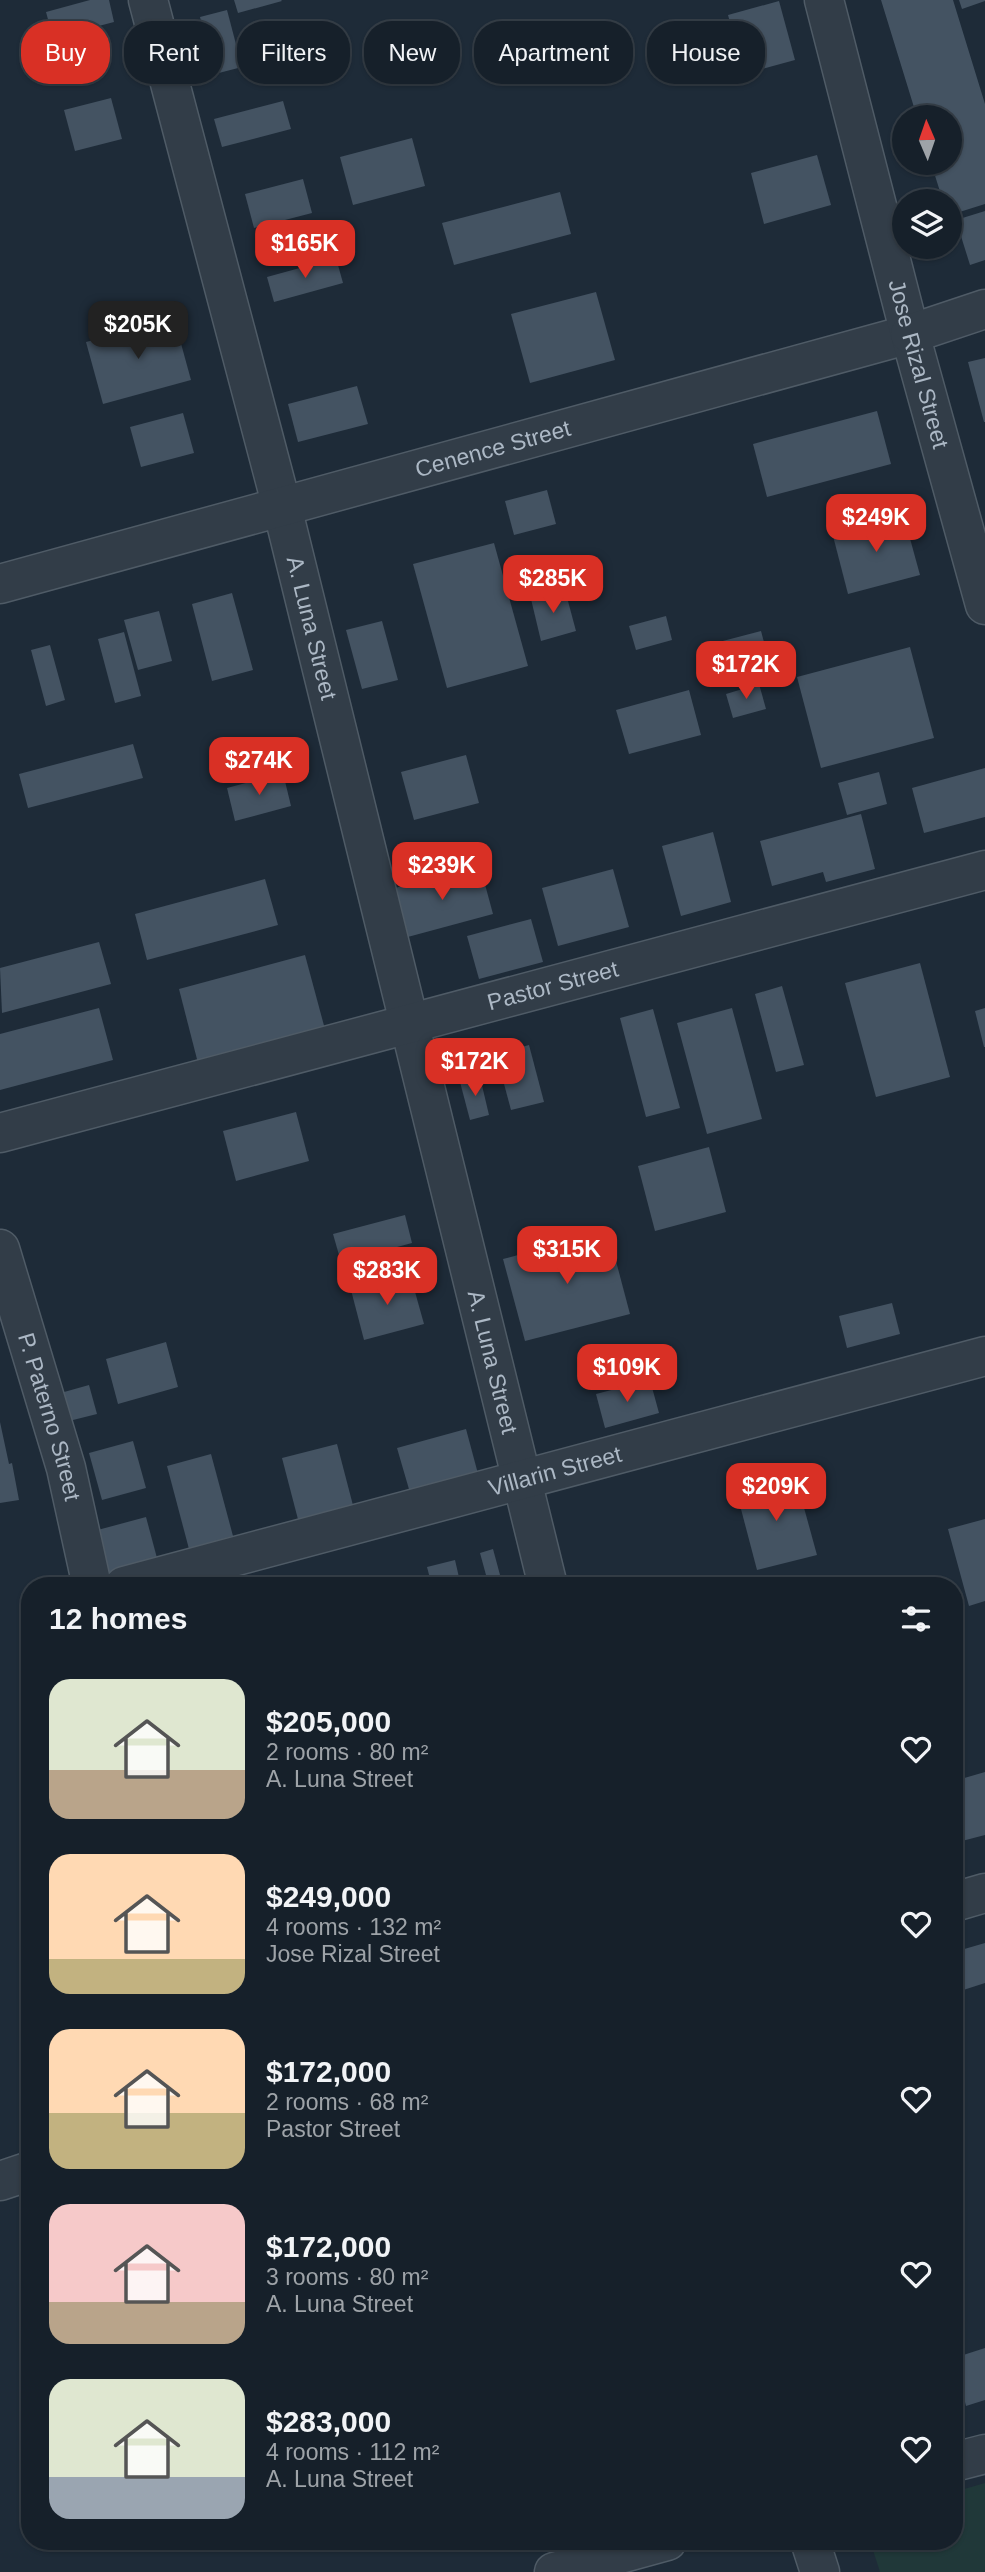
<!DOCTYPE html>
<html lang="en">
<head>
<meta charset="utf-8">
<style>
  :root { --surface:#16202a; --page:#232d36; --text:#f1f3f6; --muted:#9ea3a8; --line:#353e47; --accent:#d93025 }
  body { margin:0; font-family:Helvetica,sans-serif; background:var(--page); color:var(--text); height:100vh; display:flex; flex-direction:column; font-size:26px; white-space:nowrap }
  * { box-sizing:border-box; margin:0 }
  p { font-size:23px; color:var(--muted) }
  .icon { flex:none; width:38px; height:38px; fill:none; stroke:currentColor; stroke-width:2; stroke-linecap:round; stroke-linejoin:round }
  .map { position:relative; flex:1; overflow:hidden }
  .panel { position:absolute; left:21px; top:1577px; width:942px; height:973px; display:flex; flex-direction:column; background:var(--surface); border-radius:28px; box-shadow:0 2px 5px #0004,0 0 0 2px var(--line) }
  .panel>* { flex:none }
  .banner { position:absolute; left:21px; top:21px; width:943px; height:63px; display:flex; gap:14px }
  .needle { width:46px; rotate:358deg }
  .tools { position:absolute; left:892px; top:105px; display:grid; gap:14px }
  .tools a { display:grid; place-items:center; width:70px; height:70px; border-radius:50%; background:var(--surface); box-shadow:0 2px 5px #0004,0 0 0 2px var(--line); font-size:35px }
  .price { position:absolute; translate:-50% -60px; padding:0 16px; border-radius:14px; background:var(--accent); color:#fff; font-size:23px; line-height:46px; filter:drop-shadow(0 2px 4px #0008) }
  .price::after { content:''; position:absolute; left:50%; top:42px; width:21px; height:16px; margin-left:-10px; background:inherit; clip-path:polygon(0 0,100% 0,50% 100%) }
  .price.active { background:#222; color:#fff }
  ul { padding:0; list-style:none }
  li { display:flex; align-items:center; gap:21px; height:175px; padding:0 28px }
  li span { display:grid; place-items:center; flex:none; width:196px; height:140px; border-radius:21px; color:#555 }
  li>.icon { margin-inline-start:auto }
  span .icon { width:84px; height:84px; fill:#fffc; stroke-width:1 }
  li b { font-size:30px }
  h2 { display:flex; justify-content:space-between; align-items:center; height:84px; padding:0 28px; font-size:30px }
  .chip { padding:0 24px; border-radius:28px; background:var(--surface); box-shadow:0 2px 5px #0004,0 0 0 2px var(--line); font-size:24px; line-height:63px }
  .chip.active { background:var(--accent); color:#fff }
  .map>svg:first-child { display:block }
</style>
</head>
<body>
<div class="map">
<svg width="985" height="2572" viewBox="0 0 985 2572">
  <rect width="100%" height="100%" fill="#1e2b38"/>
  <polygon fill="#203839" points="985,2483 985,2572 880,2572 870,2541 954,2541 954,2492"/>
  <g fill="#445362">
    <polygon points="90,0 109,0 114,22 53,38 46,12"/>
    <polygon points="234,0 281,0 282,1 238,13"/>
    <polygon points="881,0 953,0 985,104 985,204 950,215 950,201 943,201 931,163 950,163 950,117 917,117"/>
    <polygon points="959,0 985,0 985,1 962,9"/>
    <polygon points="779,1 795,60 744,74 728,15"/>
    <polygon points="227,10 242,67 215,74 200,17"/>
    <polygon points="111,98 122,139 75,151 64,110"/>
    <polygon points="283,101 291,129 222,147 214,119"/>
    <polygon points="412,138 425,186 353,205 340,157"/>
    <polygon points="817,155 831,205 764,224 751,173"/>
    <polygon points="303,179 312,213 254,228 245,194"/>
    <polygon points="560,192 571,234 454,265 442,223"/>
    <polygon points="985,211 985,260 970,265 956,220"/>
    <polygon points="336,258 343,283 274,302 267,277"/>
    <polygon points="596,292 615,360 530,383 511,314"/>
    <polygon points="174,318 191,380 103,404 86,342"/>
    <polygon points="985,358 985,422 984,422 968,362"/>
    <polygon points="357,386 368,424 298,442 288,404"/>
    <polygon points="877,411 891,464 767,497 753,444"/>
    <polygon points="183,413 194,453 141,467 130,427"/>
    <polygon points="547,490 556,524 514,535 505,501"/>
    <polygon points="903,513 920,575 848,594 832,532"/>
    <polygon points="494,543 528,666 447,688 413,564"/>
    <polygon points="565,590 576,631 541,641 531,599"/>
    <polygon points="232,593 253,670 212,681 192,604"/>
    <polygon points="159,611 172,661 138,670 124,620"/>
    <polygon points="666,616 672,640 636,650 629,626"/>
    <polygon points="382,621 398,680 362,689 346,630"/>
    <polygon points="761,631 768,657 726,668 719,642"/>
    <polygon points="124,632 141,696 115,703 98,639"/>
    <polygon points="50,645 65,700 46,706 31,650"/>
    <polygon points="910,647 934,738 821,768 797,677"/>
    <polygon points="759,684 766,709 733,718 726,694"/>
    <polygon points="689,690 701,735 629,754 616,710"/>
    <polygon points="133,744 143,778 28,808 19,774"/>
    <polygon points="466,755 479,803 414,820 401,772"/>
    <polygon points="985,768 985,817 924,833 912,788"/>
    <polygon points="879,772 887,804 847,815 838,783"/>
    <polygon points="283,773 291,806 235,821 227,788"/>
    <polygon points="861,814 875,869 826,882 823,872 772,886 760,841"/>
    <polygon points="713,832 731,902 681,916 662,846"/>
    <polygon points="480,866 493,914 404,938 391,889"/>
    <polygon points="613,869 629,927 558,946 542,888"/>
    <polygon points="265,879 278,925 147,960 135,914"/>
    <polygon points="531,919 543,962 479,979 467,936"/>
    <polygon points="99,942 111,984 2,1013 0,968"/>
    <polygon points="305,955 326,1033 199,1067 179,989"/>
    <polygon points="920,963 950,1077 876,1097 845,983"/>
    <polygon points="782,986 804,1065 776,1072 755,994"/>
    <polygon points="99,1008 113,1060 0,1090 0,1034"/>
    <polygon points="732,1008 762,1119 707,1134 677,1023"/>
    <polygon points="985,1008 985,1047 984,1047 975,1011"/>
    <polygon points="653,1009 680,1108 646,1117 620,1018"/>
    <polygon points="529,1045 544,1102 511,1110 496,1054"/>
    <polygon points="480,1077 489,1115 470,1120 460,1082"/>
    <polygon points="296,1112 309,1161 236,1181 223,1131"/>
    <polygon points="709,1147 726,1212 655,1231 638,1166"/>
    <polygon points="405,1215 412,1243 341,1262 333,1234"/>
    <polygon points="608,1231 630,1314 525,1341 503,1259"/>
    <polygon points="410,1274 424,1324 364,1340 351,1290"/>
    <polygon points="892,1303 900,1334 847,1348 839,1316"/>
    <polygon points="166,1342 178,1387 118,1404 106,1359"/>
    <polygon points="650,1380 659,1413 605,1428 596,1394"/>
    <polygon points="89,1385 97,1414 65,1422 57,1394"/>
    <polygon points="0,1422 9,1464 12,1463 19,1500 0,1503"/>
    <polygon points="466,1429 481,1485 413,1503 397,1448"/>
    <polygon points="133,1441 146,1488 102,1500 89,1453"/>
    <polygon points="337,1444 355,1513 300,1527 282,1458"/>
    <polygon points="211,1454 233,1536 189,1549 167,1466"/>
    <polygon points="795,1475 817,1555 757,1570 736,1490"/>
    <polygon points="146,1517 161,1573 112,1586 94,1531"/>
    <polygon points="985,1519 985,1601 969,1606 948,1529"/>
    <polygon points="493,1549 503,1586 489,1586 480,1553"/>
    <polygon points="455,1560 461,1586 432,1586 427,1567"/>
    <polygon points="350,1580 352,1586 333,1586 333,1585"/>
    <polygon points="985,1772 985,1835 962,1841 954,1811 954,1781"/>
    <polygon points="985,1943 985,1983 954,1993 954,1952"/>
    <polygon points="985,2348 985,2400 966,2406 954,2358"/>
  </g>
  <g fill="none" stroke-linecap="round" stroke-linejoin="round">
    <defs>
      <g id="minor">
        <path id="s1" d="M148 0 282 507 548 1586"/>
        <path id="s2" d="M0 584 910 334"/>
        <path id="s3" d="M0 1133 985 870"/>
        <path id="s4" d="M0 1249 66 1468 92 1586"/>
        <path id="s5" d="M124 1586 985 1356"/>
        <polyline points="954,1902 985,1893"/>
        <polyline points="0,2181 30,2171"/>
        <polyline points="954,2462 985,2454"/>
        <polyline points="810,2541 820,2572"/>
        <polyline points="554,2572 667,2541"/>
      </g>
      <g id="tertiary">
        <path id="s6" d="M824 0 910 334 985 605"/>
        <polyline points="910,334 985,309"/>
      </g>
    </defs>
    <use href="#minor" stroke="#4f5b66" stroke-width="41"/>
    <use href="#tertiary" stroke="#4f5b66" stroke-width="41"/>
    <use href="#minor" stroke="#323d48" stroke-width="38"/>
    <use href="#tertiary" stroke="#323d48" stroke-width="38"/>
  </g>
  <g text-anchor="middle" stroke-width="7" stroke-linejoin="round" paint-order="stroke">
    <g font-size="23" fill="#acb8c5" stroke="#17222c">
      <text dy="8" stroke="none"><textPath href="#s6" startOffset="376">Jose Rizal Street</textPath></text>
      <text dy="8" stroke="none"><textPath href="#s2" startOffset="511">Cenence Street</textPath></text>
      <text dy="8" stroke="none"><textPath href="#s1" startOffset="649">A. Luna Street</textPath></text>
      <text dy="8" stroke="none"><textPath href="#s3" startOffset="572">Pastor Street</textPath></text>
      <text dy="8" stroke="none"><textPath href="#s1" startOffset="1405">A. Luna Street</textPath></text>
      <text dy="8" stroke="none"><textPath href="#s4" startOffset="175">P. Paterno Street</textPath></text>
      <text dy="8" stroke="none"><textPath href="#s5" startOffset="446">Villarin Street</textPath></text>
    </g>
  </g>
</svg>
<div class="tools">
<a><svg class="needle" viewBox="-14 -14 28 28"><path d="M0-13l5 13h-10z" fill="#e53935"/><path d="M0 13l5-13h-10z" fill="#9ea3a8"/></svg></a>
<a><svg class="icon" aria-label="layers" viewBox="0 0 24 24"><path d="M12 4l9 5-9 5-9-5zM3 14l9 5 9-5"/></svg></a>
</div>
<b class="price" style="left:305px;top:280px">$165K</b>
<b class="price active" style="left:138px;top:361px">$205K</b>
<b class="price" style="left:876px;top:554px">$249K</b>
<b class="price" style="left:553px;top:615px">$285K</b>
<b class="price" style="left:746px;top:701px">$172K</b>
<b class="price" style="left:259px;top:797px">$274K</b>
<b class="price" style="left:442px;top:902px">$239K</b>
<b class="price" style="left:475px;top:1098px">$172K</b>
<b class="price" style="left:567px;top:1286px">$315K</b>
<b class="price" style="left:387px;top:1307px">$283K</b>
<b class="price" style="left:627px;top:1404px">$109K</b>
<b class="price" style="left:776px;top:1523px">$209K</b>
<div class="banner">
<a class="chip active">Buy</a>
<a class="chip">Rent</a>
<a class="chip">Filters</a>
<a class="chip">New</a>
<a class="chip">Apartment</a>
<a class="chip">House</a>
</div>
<section class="panel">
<h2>12 homes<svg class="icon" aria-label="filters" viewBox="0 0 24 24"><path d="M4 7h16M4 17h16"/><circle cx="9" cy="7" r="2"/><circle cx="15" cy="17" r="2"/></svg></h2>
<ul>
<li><span style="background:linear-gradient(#dfe7d0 65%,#b9a48a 0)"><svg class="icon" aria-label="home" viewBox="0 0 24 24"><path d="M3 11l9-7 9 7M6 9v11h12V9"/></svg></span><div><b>$205,000</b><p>2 rooms · 80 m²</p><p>A. Luna Street</p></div><svg class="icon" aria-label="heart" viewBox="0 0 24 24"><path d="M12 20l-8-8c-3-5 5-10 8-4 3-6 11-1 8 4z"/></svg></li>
<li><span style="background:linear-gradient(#ffd9b3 75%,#c2b280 0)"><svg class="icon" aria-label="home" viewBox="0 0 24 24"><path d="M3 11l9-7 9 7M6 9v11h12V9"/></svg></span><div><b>$249,000</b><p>4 rooms · 132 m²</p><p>Jose Rizal Street</p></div><svg class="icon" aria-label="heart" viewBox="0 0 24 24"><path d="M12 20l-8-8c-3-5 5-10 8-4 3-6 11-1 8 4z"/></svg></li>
<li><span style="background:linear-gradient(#ffd9b3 60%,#c2b280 0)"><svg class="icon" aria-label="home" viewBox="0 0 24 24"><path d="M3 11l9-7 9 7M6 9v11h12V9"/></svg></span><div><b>$172,000</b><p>2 rooms · 68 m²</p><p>Pastor Street</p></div><svg class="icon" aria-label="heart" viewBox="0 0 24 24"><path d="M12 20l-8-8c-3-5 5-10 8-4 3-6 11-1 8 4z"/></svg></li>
<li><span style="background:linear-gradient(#f6c9c9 70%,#b9a48a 0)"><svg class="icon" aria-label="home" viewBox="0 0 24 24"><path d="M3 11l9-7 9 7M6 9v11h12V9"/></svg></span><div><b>$172,000</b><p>3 rooms · 80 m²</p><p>A. Luna Street</p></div><svg class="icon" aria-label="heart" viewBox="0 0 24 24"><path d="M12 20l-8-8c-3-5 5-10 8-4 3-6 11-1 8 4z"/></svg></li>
<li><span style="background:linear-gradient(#dfe7d0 70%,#9aa5b1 0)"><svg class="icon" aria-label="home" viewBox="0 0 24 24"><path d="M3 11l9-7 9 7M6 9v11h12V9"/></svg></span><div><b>$283,000</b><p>4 rooms · 112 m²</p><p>A. Luna Street</p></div><svg class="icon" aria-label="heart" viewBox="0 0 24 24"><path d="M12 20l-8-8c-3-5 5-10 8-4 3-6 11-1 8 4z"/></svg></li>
</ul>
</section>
</div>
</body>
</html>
